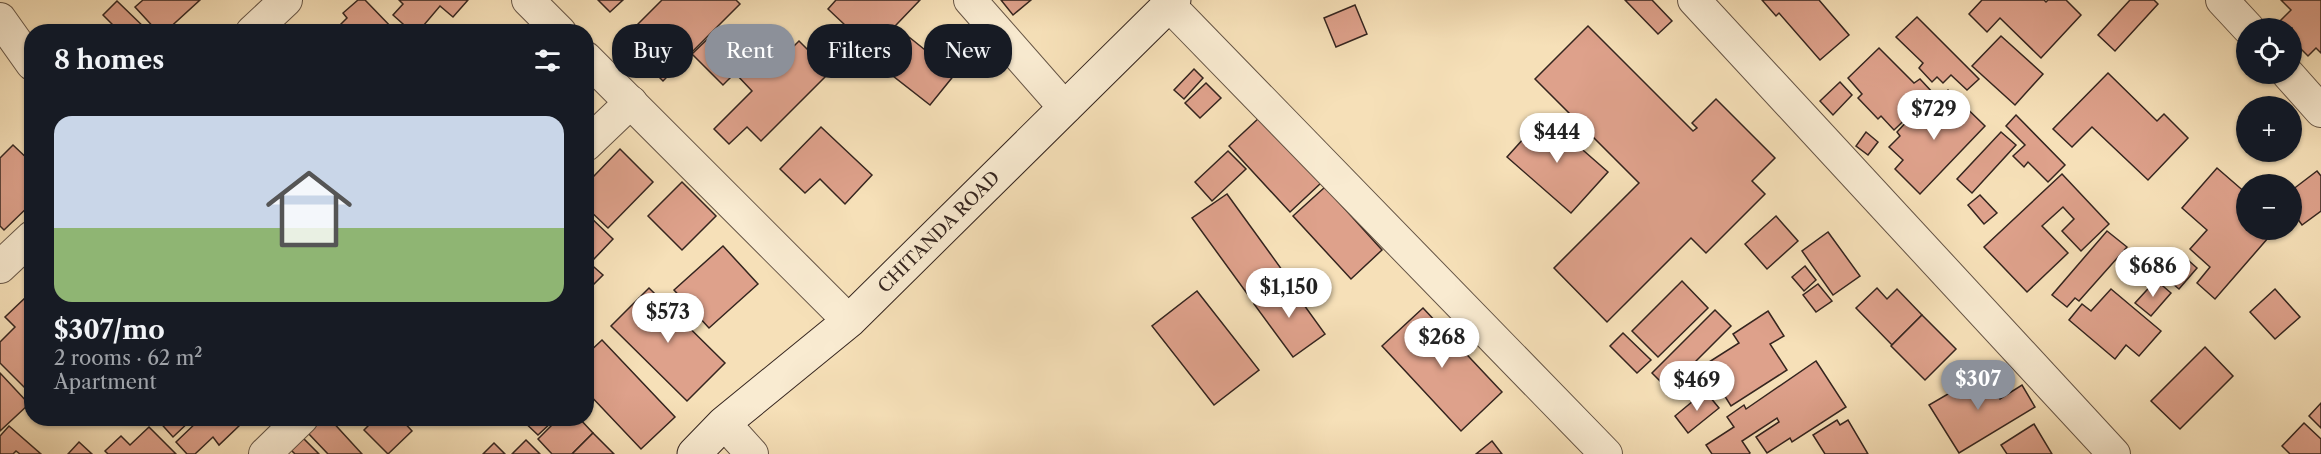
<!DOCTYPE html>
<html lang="en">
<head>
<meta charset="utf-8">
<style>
  :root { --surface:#171b24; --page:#242831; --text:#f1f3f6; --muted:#9ea1a6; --line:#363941; --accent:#8c9099 }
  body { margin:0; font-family:"Libre Caslon Text",serif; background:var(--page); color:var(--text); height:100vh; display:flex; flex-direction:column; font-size:22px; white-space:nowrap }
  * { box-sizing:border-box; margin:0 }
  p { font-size:20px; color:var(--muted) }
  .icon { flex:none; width:33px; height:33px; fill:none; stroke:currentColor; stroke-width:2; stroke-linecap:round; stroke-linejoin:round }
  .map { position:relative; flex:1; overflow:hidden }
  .panel { position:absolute; left:24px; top:24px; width:570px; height:402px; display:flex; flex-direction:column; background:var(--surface); border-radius:24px; box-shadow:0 2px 4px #0004 }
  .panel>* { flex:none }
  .hud { position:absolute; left:612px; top:24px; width:570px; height:54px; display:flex; gap:12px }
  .tools { position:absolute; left:2236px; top:18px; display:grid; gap:12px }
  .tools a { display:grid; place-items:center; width:66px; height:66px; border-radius:50%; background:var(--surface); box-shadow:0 2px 4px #0004; font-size:30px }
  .price { position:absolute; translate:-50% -51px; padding:0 14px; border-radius:21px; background:#fff; color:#222; font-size:20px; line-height:39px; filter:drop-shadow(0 2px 3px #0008) }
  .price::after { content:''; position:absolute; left:50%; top:36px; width:18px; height:14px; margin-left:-9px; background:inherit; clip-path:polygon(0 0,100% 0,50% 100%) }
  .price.active { background:var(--accent); color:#fff }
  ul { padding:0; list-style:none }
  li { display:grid; align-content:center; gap:12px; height:318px; padding:0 30px }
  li+li { border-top:2px solid var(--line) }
  li span { display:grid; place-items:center; height:186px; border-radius:18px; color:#555 }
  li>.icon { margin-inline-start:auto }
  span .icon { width:108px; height:108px; fill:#fffc; stroke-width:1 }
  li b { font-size:26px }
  h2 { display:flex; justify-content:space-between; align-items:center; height:72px; padding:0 30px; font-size:26px }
  .pill { padding:0 21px; border-radius:24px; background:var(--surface); box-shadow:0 2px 4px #0004; font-size:21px; line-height:54px }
  .pill.active { background:var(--accent); color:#fff }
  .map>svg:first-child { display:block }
</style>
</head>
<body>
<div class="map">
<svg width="2321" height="454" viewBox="0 0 2321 454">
  <rect width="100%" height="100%" fill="#f6e0b8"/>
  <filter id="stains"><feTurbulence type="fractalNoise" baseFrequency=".00333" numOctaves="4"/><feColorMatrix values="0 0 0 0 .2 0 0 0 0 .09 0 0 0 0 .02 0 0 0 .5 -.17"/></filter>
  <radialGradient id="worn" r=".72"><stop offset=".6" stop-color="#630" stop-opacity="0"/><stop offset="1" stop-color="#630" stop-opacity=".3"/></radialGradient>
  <g fill="#dea18b" stroke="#35251f" stroke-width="1.5">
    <polygon points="143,0 200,0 165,32 158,32 135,7"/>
    <polygon points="358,0 365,0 396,32 333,32 347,18 343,13"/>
    <polygon points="399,0 468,0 453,17 440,6 418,32 412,32 393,15 403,4"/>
    <polygon points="598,0 623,0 610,12"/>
    <polygon points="662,0 736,0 740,4 663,81 622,40"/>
    <polygon points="836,0 920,0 853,70 827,46 846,26 828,9"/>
    <polygon points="1001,0 1031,0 1013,15"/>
    <polygon points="1625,0 1652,0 1672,21 1658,34"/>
    <polygon points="1762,0 1819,0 1849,35 1820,60 1779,13 1776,16"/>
    <polygon points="1982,0 2044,0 2046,2 2048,0 2066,0 2081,15 2041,58 2000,18 1987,32 1969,14"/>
    <polygon points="2130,0 2154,0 2158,4 2115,51 2098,35"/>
    <polygon points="2281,0 2321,0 2321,53 2316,48 2308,56 2292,40 2292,28 2280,28 2276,25 2291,10"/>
    <polygon points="117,1 149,32 108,32 113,25 103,15"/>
    <polygon points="1355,5 1367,34 1336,47 1324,18"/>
    <polygon points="1917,17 1979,79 1967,90 1951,75 1943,83 1937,77 1932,82 1919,68 1923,63 1896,37"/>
    <polygon points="1588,26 1693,131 1697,128 1692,123 1716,99 1775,158 1752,181 1765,194 1706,253 1691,238 1607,322 1554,268 1639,183 1535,79"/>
    <polygon points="720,27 750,58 723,85 692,54"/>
    <polygon points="904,33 955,74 930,105 879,65"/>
    <polygon points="2001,36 2043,74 2015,105 1972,66"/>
    <polygon points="799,41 830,72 761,141 747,127 729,144 714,129 752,91 735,73 757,51 773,67"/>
    <polygon points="1879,48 1914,83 1920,79 1933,93 1894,130 1881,116 1878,119 1858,98 1862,94 1848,78"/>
    <polygon points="1194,69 1203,78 1184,99 1174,90"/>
    <polygon points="2108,73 2157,121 2164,114 2188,138 2148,180 2092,127 2072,147 2053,129"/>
    <polygon points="1840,82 1852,95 1833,115 1820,101"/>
    <polygon points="1206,83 1221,98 1200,118 1185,103"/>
    <polygon points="1948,90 1985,126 1920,194 1895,169 1903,160 1889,147 1900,136 1897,132 1910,118 1915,123"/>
    <polygon points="2016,115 2065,165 2048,182 2028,162 2024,167 2013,156 2025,145 2006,126"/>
    <polygon points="1544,116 1608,172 1571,213 1507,157"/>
    <polygon points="1260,117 1321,183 1290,212 1229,146"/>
    <polygon points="821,127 872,175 845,204 820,179 805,193 780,169"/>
    <polygon points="1866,132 1878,142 1868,155 1856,146"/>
    <polygon points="2001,132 2016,145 1972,193 1957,179"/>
    <polygon points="13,145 32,163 32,203 4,230 0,226 0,158"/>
    <polygon points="620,149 653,182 608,228 586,207 586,169 594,176"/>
    <polygon points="1228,151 1246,169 1212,201 1195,182"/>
    <polygon points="2217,168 2247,194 2247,230 2275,230 2215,299 2197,283 2210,267 2190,249 2207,230 2182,208"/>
    <polygon points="2317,171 2321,176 2321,211 2302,225 2292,211 2292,190"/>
    <polygon points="2062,174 2109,224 2081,251 2062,231 2074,219 2063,207 2042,226 2068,253 2027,292 1984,247"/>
    <polygon points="682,182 716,216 682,250 648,216"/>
    <polygon points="1325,187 1382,250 1351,279 1293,216"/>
    <polygon points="1227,194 1285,274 1251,299 1192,218"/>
    <polygon points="1980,195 1997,213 1984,224 1968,205"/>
    <polygon points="587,214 613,239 594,259 586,252"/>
    <polygon points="1776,216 1798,241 1767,269 1745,244"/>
    <polygon points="2107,231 2127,247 2079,301 2075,298 2067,307 2052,295"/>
    <polygon points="1828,232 1860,276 1833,295 1802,251"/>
    <polygon points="723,246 758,284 709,328 674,290"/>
    <polygon points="2181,254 2197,268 2179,289 2162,275"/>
    <polygon points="586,260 603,275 586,292"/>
    <polygon points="1805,266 1816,280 1804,291 1792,277"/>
    <polygon points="1286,280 1325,334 1293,357 1254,304"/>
    <polygon points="2156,280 2171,293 2151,316 2135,303"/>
    <polygon points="1682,281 1708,308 1658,357 1632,331"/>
    <polygon points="1818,284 1832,301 1816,312 1803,295"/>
    <polygon points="649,288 725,363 687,401 611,326"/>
    <polygon points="1877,288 1887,299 1897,289 1922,315 1892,345 1856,308"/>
    <polygon points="2111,289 2161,331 2139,356 2126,345 2115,359 2069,320 2082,304 2091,311"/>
    <polygon points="2275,289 2300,317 2275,339 2250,312"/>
    <polygon points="1197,291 1259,370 1214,405 1152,326"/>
    <polygon points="26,297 32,302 32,395 0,363 0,342 15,327 5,317"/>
    <polygon points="1423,308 1502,392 1461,431 1382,346"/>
    <polygon points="1715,310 1731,326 1668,389 1652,373"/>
    <polygon points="1768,311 1784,336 1770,344 1787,370 1731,406 1716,382 1710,386 1698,369 1739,343 1733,334"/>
    <polygon points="1922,315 1956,349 1925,380 1891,346"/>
    <polygon points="1623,333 1651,360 1637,373 1610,346"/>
    <polygon points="602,340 675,417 641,449 586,391 586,355"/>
    <polygon points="2205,347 2233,376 2180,429 2151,401"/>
    <polygon points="1816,361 1846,407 1792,442 1790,438 1767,453 1756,437 1779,422 1777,418 1742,441 1750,453 1749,454 1712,454 1706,445 1734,427 1727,417 1744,405 1746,409"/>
    <polygon points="0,373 29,404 0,431"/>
    <polygon points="1984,373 2000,399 2022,385 2035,407 1959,453 1929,405"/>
    <polygon points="1705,391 1719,408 1688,433 1675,416"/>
    <polygon points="2321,403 2321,428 2309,416"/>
    <polygon points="156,418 192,418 192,419 173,437"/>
    <polygon points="196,418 233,418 240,425 219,445 213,437 195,454 187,454 176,442 198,421"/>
    <polygon points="324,418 329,418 362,454 328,454 308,433"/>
    <polygon points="376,418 400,418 412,431 388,454 364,430"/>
    <polygon points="552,418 554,420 538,435 521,419"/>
    <polygon points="559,418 579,418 593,433 572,454 552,454 538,439"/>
    <polygon points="1837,420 1840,425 1848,420 1868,454 1825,454 1813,435"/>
    <polygon points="2304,423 2321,439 2321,454 2290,454 2282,446"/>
    <polygon points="2034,424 2052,454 2007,454 2001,445"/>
    <polygon points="9,426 41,454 20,454 16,451 13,454 0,454 0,436"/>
    <polygon points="149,427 176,454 108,454 105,451 121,436 130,445"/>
    <polygon points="593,433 614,454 572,454"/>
    <polygon points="302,437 319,454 295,454 290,449"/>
    <polygon points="526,440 540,454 512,454"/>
    <polygon points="1492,441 1502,454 1476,454"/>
    <polygon points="79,442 92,454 68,454"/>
    <polygon points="494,443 505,454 483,454"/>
  </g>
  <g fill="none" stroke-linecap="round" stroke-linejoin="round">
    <defs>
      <g id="street">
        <polyline points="528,0 560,32"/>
        <polyline points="970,0 1065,108"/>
        <polyline points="1694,0 2114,454"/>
        <polyline points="2222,0 2248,28"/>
        <polyline points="1169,5 1606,454"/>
        <polyline points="0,19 32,64"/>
        <polyline points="252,32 286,0"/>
        <polyline points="586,58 849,321"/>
        <polyline points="2288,74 2321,111"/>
        <polyline points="586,145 631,102"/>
        <polyline points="0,267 32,237"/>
        <polyline points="724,423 752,454"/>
        <polyline points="265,454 302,418"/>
      </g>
      <polyline id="secondary" points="694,454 724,423 849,321 1174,0"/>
    </defs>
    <use href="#street" stroke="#655445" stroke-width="34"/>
    <use href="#secondary" stroke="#35251f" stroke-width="35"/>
    <use href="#street" stroke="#f9ebd1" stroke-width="32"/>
    <use href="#secondary" stroke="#f9ebd1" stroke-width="33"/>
  </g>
  <g text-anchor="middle" stroke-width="4.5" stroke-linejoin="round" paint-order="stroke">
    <g font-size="18" fill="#35251f" stroke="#f9ebd1">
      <text transform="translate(939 232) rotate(-45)" y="6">CHITANDA ROAD</text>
    </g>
  </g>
  <rect width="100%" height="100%" filter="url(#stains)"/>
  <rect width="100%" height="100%" fill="url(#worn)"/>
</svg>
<div class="tools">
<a><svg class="icon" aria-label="locate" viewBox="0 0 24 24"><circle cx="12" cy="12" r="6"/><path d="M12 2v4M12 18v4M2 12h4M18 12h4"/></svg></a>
<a>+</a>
<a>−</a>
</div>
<b class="price" style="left:1934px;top:141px">$729</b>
<b class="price" style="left:1557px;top:164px">$444</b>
<b class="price" style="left:2153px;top:298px">$686</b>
<b class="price" style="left:1289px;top:319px">$1,150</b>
<b class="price" style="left:668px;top:344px">$573</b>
<b class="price" style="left:1442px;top:369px">$268</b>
<b class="price active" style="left:1978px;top:411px">$307</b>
<b class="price" style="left:1697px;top:412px">$469</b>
<div class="hud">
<a class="pill">Buy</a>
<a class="pill active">Rent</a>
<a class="pill">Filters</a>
<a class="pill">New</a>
</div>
<section class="panel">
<h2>8 homes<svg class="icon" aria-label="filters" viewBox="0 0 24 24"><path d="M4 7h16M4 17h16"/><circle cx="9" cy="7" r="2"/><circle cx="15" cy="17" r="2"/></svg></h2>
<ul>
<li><span style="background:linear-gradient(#c9d6e8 60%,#8fb573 0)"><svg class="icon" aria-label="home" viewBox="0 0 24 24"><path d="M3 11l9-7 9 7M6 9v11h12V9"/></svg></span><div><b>$307/mo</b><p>2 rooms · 62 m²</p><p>Apartment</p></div></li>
</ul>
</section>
</div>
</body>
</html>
